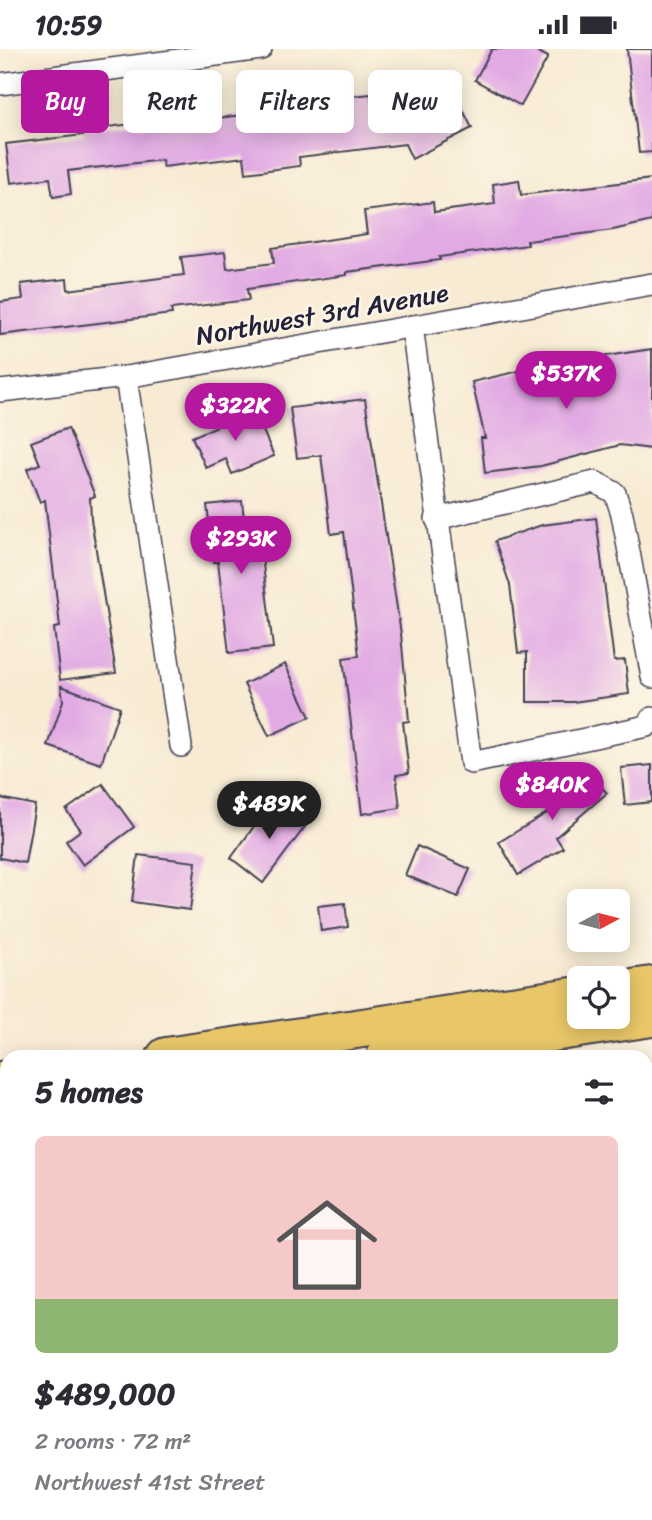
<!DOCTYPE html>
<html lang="en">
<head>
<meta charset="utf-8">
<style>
  :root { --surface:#fff; --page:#f2f2f3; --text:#2b2b33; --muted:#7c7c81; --accent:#b5179e }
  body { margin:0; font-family:Sriracha,sans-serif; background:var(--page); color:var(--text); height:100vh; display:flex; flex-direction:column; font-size:26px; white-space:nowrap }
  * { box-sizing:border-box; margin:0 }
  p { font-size:23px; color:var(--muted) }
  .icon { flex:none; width:38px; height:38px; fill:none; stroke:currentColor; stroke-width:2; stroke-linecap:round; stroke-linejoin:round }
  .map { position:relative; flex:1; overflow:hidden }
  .panel { position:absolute; left:0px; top:1001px; width:653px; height:471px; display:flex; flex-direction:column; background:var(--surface); border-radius:21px 21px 0 0; box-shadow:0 4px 18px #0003 }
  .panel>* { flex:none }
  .top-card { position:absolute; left:21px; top:21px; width:611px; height:63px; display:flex; gap:14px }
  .needle { width:46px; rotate:83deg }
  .tools { position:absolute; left:567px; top:840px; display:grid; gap:14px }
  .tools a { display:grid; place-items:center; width:63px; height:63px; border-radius:10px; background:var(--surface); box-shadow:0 4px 18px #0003; font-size:35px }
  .price { position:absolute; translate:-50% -60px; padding:0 16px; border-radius:24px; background:var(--accent); color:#fff; font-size:23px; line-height:46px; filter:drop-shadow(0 2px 4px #0008) }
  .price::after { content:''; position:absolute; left:50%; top:42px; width:21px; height:16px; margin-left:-10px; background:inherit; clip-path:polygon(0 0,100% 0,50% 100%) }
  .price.active { background:#222; color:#fff }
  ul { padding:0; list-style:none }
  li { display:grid; align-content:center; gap:14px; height:371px; padding:0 35px }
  li span { display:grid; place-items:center; height:217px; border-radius:10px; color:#555 }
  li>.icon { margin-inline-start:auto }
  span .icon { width:126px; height:126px; fill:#fffc; stroke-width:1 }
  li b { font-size:30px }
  h2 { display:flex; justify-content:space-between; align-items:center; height:84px; padding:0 35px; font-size:30px }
  .pill { padding:0 24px; border-radius:10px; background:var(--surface); box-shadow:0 4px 18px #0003; font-size:24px; line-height:63px }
  .pill.active { background:var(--accent); color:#fff }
  .status { display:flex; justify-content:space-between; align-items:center; height:49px; padding:0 35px; background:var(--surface); direction:ltr }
  .status svg { height:19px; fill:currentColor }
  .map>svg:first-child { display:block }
</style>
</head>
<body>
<div class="status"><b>10:59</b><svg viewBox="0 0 49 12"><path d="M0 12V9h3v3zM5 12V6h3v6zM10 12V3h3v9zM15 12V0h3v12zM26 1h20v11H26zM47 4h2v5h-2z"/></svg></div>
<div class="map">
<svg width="652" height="1471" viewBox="0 0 652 1471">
  <rect width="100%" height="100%" fill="#fcf5e5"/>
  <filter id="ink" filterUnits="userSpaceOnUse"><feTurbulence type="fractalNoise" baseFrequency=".0143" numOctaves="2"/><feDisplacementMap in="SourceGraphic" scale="14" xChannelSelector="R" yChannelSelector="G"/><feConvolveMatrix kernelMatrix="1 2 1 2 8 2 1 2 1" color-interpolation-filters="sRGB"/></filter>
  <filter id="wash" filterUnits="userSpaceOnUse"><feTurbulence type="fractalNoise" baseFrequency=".00686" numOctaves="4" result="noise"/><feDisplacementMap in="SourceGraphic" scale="28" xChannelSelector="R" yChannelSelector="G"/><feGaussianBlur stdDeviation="1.57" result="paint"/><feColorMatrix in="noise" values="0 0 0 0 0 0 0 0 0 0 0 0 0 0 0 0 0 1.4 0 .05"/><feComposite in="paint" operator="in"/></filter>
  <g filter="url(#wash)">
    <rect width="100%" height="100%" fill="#f8ebd4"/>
    <polygon fill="#e0d4f4" points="652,1179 652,1471 0,1471 0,1289 7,1288 7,1465 646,1465 646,1180"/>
    <g id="blocks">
      <g fill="#e2aae4">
        <polygon points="492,0 533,0 548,8 521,57 475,31"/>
        <polygon points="627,0 652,0 652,103 639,104"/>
        <polygon points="451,37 472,79 412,110 405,95 299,108 300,117 246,124 244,108 163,118 162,111 68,122 71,145 53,148 50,129 11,134 6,95 84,86 83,81 140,74 141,78 293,60 294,71 335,66 333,49 371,45 375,76"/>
        <polygon points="652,130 652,172 613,181 527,192 528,196 439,208 440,211 347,223 347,226 247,240 249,251 171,260 172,265 0,286 0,253 23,250 21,235 67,230 68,241 184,226 181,208 225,203 227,220 274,214 272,199 367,185 364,162 433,153 434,163 495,155 493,135 519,131 521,146"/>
        <polygon points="652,300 652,400 620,396 541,417 485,424 481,389 485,389 472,333 541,317"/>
        <polygon points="365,350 401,585 409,672 403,673 409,724 396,726 400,759 362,765 343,609 359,607 344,483 331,485 321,406 297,409 290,359"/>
        <polygon points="254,361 274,407 232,425 226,410 206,419 192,388"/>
        <polygon points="68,379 95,447 90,449 91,470 116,624 60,631 54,579 60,578 45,451 40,453 27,420 40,415 31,393"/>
        <polygon points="242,452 244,470 263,468 267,507 262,507 273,599 229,604 218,513 214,513 207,456"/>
        <polygon points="596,469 614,612 625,611 629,645 573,653 527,653 527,603 518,604 510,536 495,492 542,476"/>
        <polygon points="285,615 310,668 269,687 244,635"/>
        <polygon points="61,637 120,658 101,715 48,697 63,652"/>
        <polygon points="652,716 652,753 625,756 621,719"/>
        <polygon points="583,718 607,744 556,788 563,799 518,826 499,793 552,761 545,752"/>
        <polygon points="103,735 134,778 83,816 66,792 81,781 66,761"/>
        <polygon points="0,749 35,756 25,814 0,809"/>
        <polygon points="274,750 307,775 263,834 231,809"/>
        <polygon points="417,797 470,820 458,848 405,826"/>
        <polygon points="138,806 196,813 190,861 132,853"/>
        <polygon points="345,854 348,878 321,882 318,857"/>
      </g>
    </g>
  </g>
  <g filter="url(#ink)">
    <use href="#blocks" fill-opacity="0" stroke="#424052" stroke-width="2"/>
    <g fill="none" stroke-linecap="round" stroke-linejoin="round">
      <defs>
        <g id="street">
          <polyline points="0,35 261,0"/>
          <polyline points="412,277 471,714 647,677 652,669"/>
          <polyline points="126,328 181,697"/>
          <polyline points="0,342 126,328 652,235"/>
          <polyline points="436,470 595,433 615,444 622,465 652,628"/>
        </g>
        <g id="highway">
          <polyline points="618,942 652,937"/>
          <polyline points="166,1008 579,947"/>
          <polyline points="386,1008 652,968"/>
          <polyline points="0,1032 7,1031"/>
          <polyline points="646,1043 652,1042"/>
          <polyline points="0,1067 7,1066"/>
          <polyline points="646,1094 652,1093"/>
          <polyline points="0,1129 7,1128"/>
          <polyline points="0,1179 7,1178"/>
        </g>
      </defs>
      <use href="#street" stroke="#424052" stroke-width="24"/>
      <use href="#highway" stroke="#424052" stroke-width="42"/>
      <use href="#street" stroke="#fff" stroke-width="21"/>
      <use href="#highway" stroke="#e9c769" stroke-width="38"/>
    </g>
  </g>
  <g text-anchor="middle" stroke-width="5" stroke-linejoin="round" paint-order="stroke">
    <g font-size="26" fill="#22223b" stroke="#fcf5e5">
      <text transform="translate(322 265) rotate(-10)" y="9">Northwest 3rd Avenue</text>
    </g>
  </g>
</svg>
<div class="tools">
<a><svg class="needle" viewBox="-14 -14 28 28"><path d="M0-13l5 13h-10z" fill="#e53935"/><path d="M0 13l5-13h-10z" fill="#7c7c81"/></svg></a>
<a><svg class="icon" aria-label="locate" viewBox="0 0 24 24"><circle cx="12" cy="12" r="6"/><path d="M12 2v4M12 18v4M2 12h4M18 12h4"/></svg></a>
</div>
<b class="price" style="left:566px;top:362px">$537K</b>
<b class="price" style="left:235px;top:394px">$322K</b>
<b class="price" style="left:241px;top:527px">$293K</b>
<b class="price" style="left:552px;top:773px">$840K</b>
<b class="price active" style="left:269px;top:792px">$489K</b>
<div class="top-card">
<a class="pill active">Buy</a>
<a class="pill">Rent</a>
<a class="pill">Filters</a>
<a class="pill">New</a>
</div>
<section class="panel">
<h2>5 homes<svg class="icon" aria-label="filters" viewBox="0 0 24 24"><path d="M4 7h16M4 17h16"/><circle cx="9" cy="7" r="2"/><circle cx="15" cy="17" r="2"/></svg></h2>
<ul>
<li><span style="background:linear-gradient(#f6c9c9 75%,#8fb573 0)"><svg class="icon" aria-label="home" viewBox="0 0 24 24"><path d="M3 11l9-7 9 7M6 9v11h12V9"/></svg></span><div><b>$489,000</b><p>2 rooms · 72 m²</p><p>Northwest 41st Street</p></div></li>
</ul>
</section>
</div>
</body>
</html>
